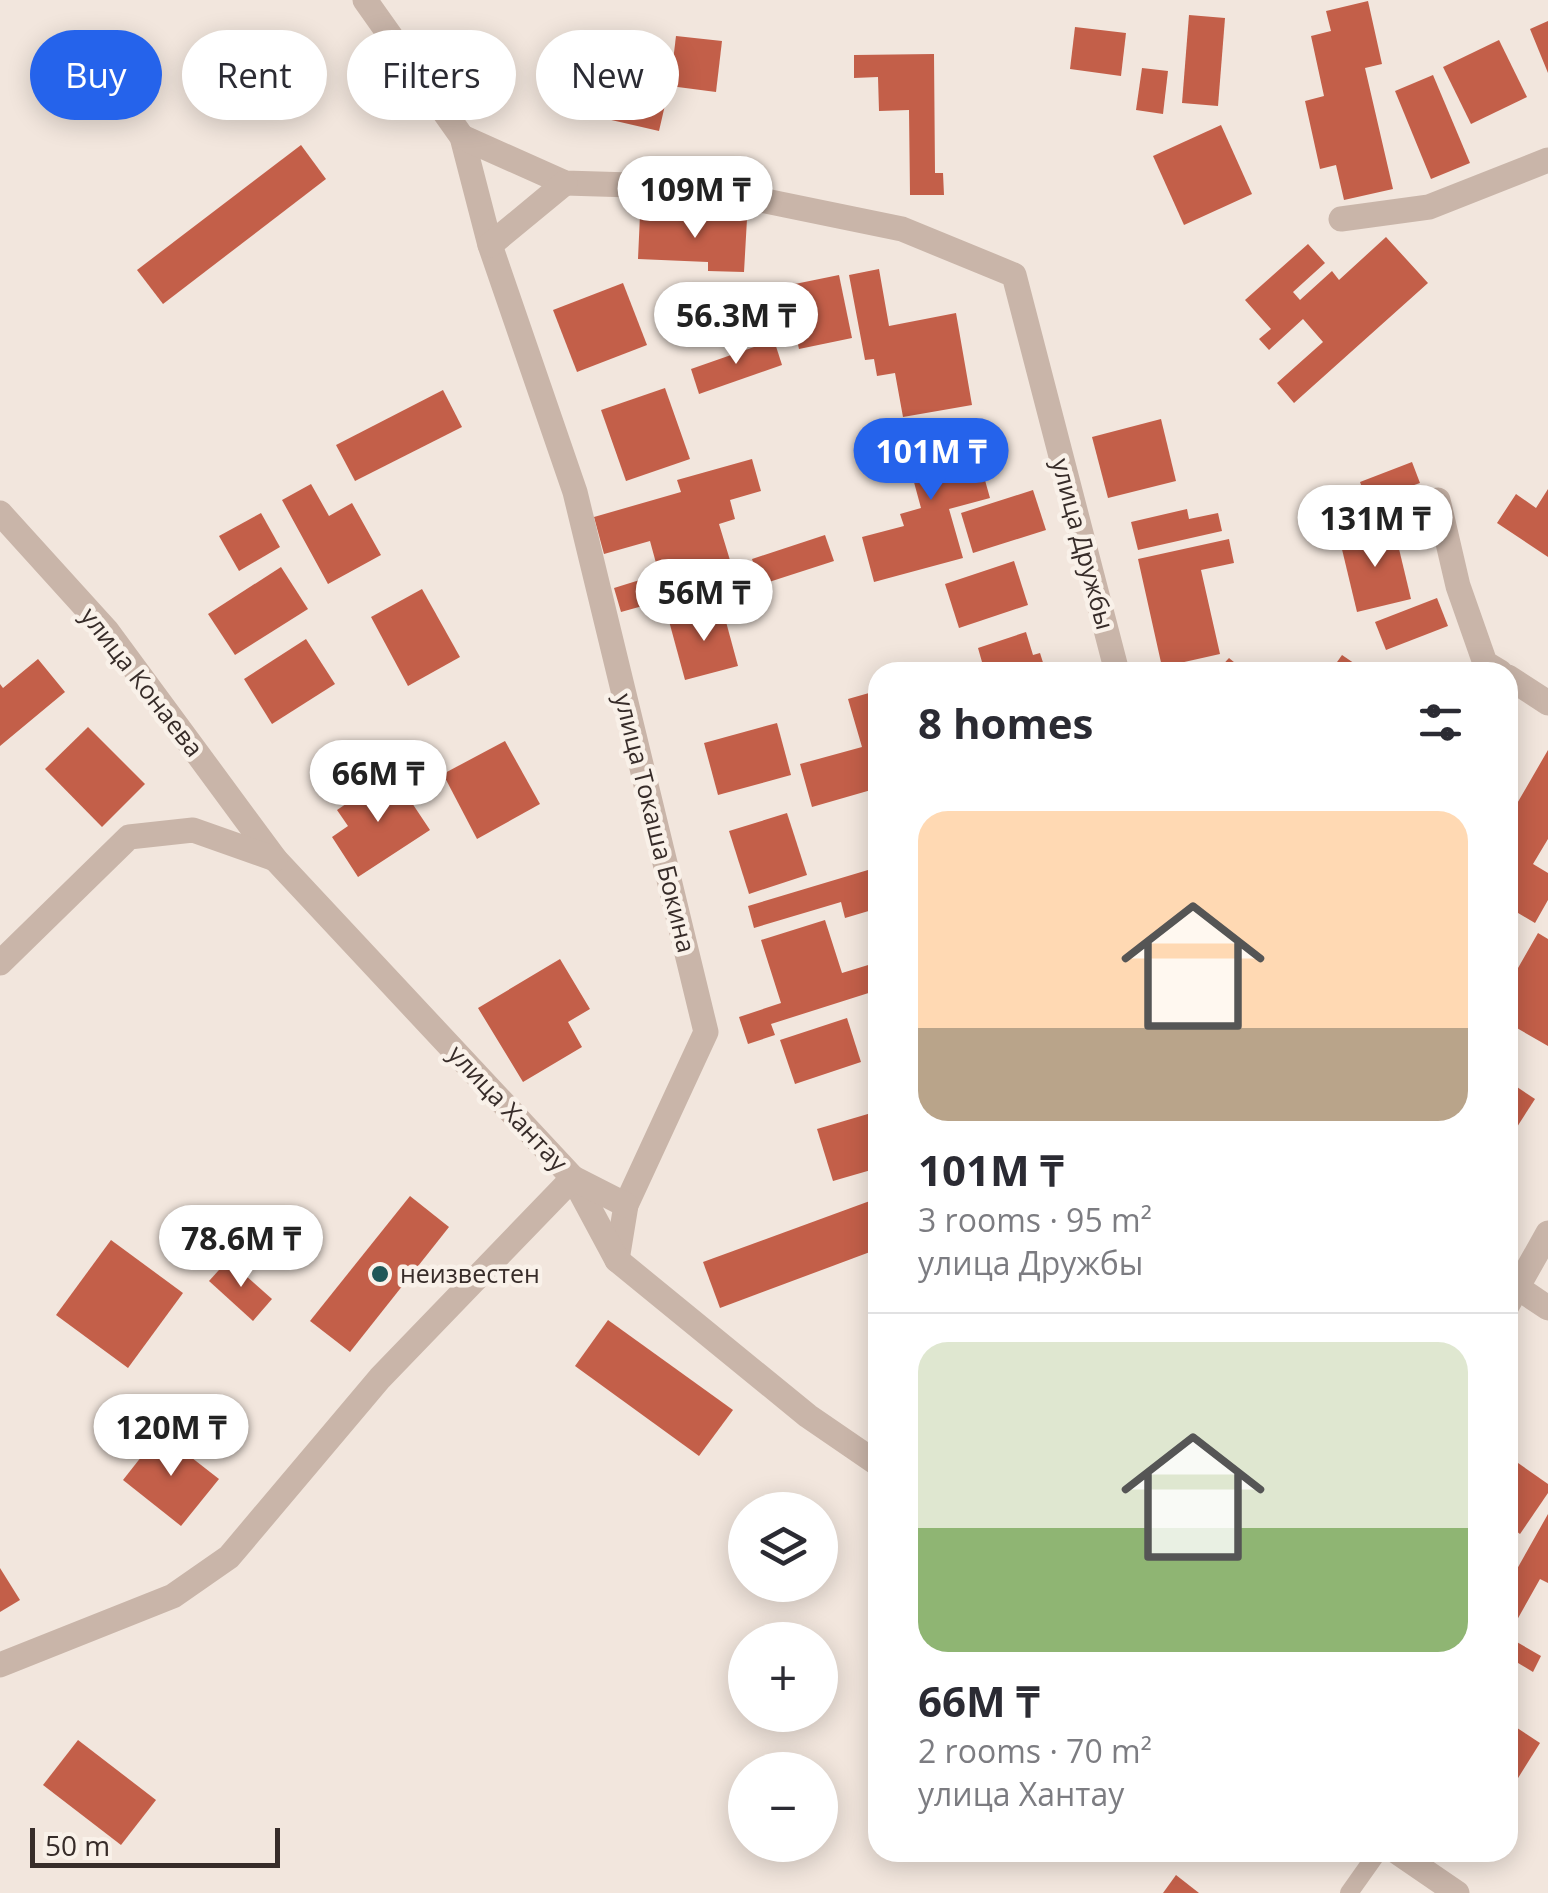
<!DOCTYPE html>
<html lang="en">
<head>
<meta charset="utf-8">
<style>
  :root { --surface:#fff; --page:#f7f7f7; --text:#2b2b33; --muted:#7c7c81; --line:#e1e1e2; --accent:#2563eb }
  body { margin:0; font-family:"Open Sans",sans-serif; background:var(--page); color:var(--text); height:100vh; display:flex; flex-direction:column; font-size:38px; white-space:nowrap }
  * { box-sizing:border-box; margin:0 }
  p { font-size:32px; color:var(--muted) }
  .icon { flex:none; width:55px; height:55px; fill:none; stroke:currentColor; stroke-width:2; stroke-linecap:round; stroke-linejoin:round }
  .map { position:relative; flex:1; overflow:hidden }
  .details { position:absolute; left:868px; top:662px; width:650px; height:1200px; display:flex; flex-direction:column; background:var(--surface); border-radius:30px; box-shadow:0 5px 25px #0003 }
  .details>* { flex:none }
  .guide { position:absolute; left:30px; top:30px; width:688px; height:90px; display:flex; gap:20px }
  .controls { position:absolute; left:728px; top:1492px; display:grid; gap:20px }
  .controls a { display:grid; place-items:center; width:110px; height:110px; border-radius:50%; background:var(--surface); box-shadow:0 5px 25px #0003; font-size:50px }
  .scale { position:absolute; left:30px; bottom:25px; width:250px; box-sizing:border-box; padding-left:10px; border:5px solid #372c29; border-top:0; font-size:28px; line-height:35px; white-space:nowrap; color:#372c29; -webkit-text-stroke:8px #f9f1e9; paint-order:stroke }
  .price { position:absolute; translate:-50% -85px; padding:0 22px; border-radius:35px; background:#fff; color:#222; font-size:32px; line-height:65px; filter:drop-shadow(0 2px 5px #0008) }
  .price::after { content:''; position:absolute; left:50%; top:60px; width:30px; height:22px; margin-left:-15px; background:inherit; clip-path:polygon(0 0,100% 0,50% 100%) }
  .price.active { background:var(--accent); color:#fff }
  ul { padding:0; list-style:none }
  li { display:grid; align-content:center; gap:20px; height:530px; padding:0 50px }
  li+li { border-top:2px solid var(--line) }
  li span { display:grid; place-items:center; height:310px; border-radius:30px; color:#555 }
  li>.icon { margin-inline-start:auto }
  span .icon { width:180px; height:180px; fill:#fffc; stroke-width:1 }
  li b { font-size:42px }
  h2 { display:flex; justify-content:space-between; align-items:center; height:120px; padding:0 50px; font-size:42px }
  .tag { padding:0 35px; border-radius:45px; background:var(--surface); box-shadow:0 5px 25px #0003; font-size:35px; line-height:90px }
  .tag.active { background:var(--accent); color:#fff }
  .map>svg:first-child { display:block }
</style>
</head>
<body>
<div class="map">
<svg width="1548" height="1893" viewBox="0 0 1548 1893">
  <rect width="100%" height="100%" fill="#f2e6dd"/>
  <g fill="#c35f49">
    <polygon points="1368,1 1382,64 1365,68 1393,189 1344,200 1336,165 1320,169 1305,101 1324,96 1311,36 1331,31 1326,11"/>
    <polygon points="1189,15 1225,18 1218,106 1182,103"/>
    <polygon points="1548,21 1548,73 1530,29"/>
    <polygon points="1075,27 1126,33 1121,76 1070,69"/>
    <polygon points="676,36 722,41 716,92 670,86"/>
    <polygon points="1499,40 1527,97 1471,124 1443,67"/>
    <polygon points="934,54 935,173 943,173 944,195 910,195 909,110 879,111 878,77 854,78 854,55"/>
    <polygon points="1142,68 1168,71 1163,114 1136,110"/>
    <polygon points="1433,75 1470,163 1431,179 1395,91"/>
    <polygon points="630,83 668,92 659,131 594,116 598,94 626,100"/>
    <polygon points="1221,125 1252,194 1184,225 1153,156"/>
    <polygon points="301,145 326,179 163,304 137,270"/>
    <polygon points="640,215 747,219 744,272 708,271 708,262 638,259"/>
    <polygon points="1386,237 1428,283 1294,403 1277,383 1323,342 1303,319 1269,350 1259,339 1271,329 1245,300 1308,244 1325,263 1293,292 1300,300 1332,271 1339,280"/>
    <polygon points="879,269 889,326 956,313 972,405 903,417 895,373 877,376 874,359 865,360 849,275"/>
    <polygon points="839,275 852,338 799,349 785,286"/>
    <polygon points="623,283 647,345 577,372 553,310"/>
    <polygon points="774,340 782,365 699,394 691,369"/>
    <polygon points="665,388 690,459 626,481 601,410"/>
    <polygon points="443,390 462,427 355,481 336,445"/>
    <polygon points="1161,419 1176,481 1108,498 1092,437"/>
    <polygon points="968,420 990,498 949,509 963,558 874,582 862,537 904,526 900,514 921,508 902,438"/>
    <polygon points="752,459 761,491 730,500 735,519 719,524 736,580 621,612 614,588 659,574 650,541 604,554 594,517 681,492 677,480"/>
    <polygon points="1412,462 1420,483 1394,492 1396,499 1370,509 1360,482"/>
    <polygon points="311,484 329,516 352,503 381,555 328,584 282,500"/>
    <polygon points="1548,489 1548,557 1497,523 1516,494 1536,508"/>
    <polygon points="1033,490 1046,530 973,553 961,513"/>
    <polygon points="1187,509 1189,519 1218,513 1222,531 1138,550 1131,522"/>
    <polygon points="261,513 280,547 239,571 219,536"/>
    <polygon points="1394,528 1411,599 1357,612 1340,541"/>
    <polygon points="825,535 834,561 760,585 752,559"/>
    <polygon points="1229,539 1234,563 1201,570 1220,654 1162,667 1138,559"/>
    <polygon points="1014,561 1028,605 959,628 945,584"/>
    <polygon points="281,567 308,609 235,655 208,614"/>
    <polygon points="422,589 460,657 408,686 371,617"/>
    <polygon points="1437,598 1448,626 1386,650 1375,622"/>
    <polygon points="722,607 738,666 685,680 669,621"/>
    <polygon points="1026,632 1033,655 1040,653 1046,672 976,672 984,669 978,648"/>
    <polygon points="306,639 335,684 272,724 244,679"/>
    <polygon points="1342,655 1367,672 1330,672"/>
    <polygon points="1229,658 1246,672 1216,672"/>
    <polygon points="38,659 65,692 0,746 0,684 3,688"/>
    <polygon points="869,693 878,722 878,788 812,807 800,764 862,747 848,699"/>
    <polygon points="777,723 791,775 718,795 704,743"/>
    <polygon points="88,727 145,784 102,827 45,769"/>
    <polygon points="505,741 540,804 477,839 443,774"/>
    <polygon points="1548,750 1548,839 1533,864 1548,873 1548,900 1535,923 1508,907 1508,819"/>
    <polygon points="392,773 430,830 358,877 332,837 348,826 337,810"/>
    <polygon points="787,813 807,875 749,894 729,831"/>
    <polygon points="878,867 878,902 871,904 872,910 845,918 841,902 754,928 748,906"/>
    <polygon points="825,920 842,973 878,962 878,990 771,1024 775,1035 748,1044 739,1017 781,1003 761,940"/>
    <polygon points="1538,933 1548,939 1548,1046 1508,1023 1508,972 1514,975"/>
    <polygon points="560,959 590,1009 568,1022 582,1047 523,1082 478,1008"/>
    <polygon points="847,1018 861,1062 795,1084 780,1040"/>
    <polygon points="1508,1081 1535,1099 1508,1141"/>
    <polygon points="878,1111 878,1168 833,1181 817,1129"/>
    <polygon points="410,1196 449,1227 350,1352 310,1321"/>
    <polygon points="878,1198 878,1249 720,1308 703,1262"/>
    <polygon points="111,1240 183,1293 128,1368 56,1315"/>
    <polygon points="228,1260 272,1299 253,1321 209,1281"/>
    <polygon points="608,1320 733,1410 699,1456 575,1366"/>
    <polygon points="160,1433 219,1479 181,1526 123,1480"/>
    <polygon points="1508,1456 1548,1484 1548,1493 1520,1534 1508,1525"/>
    <polygon points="1548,1514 1548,1583 1540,1579 1508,1636 1508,1585"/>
    <polygon points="0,1568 20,1600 0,1612"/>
    <polygon points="1508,1637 1541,1656 1533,1672 1508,1657"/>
    <polygon points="1508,1722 1540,1743 1508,1794"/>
    <polygon points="78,1740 156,1800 121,1845 43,1785"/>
    <polygon points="1176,1875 1199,1893 1163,1893"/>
  </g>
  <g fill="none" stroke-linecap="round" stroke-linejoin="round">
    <polyline stroke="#c9b5a9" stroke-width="18" points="1349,1893 1378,1852"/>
    <g stroke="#c9b5a9" stroke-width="25">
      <polyline points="365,0 462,137 490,245 575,492 706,1032 626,1205 617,1260"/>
      <polyline points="462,137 565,183 697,187 902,229 1014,275 1117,672"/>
      <polyline points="1341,219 1429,207 1548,160"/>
      <polyline points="490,245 565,183"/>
      <polyline points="1438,500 1458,586 1485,663 1500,672"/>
      <polyline points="0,513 107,631 275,859 573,1178 617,1260 808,1416 878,1464"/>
      <polyline points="1508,677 1548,703"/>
      <polyline points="0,963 129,837 193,830 275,859"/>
      <polyline points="1508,1281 1548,1308"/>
      <polyline points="1508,1304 1548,1233"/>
      <polyline points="0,1665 173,1596 229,1557 380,1378 573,1178 626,1205"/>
      <polyline points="1397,1852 1457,1893"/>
    </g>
  </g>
  <circle fill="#1f5757" stroke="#f9f1e9" stroke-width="4" cx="380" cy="1274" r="10"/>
  <g text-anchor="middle" stroke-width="9" stroke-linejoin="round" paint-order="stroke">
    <g font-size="25" fill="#372c29" stroke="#f9f1e9">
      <text transform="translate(1083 544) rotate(75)" y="9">улица Дружбы</text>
      <text transform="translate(142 682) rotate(52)" y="9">улица Конаева</text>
      <text transform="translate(655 823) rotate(76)" y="9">улица Токаша Бокина</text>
      <text transform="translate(508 1108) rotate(47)" y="9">улица Хантау</text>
    </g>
    <g font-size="25" fill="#372c29" stroke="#f9f1e9" text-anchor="start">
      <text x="400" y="1283">неизвестен</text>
    </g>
  </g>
</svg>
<div class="controls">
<a><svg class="icon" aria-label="layers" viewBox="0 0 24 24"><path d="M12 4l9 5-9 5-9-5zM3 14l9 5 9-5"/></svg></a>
<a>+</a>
<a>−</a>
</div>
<div class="scale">50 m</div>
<b class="price" style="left:695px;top:241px">109M ₸</b>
<b class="price" style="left:736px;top:367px">56.3M ₸</b>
<b class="price active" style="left:931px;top:503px">101M ₸</b>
<b class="price" style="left:1375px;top:570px">131M ₸</b>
<b class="price" style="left:704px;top:644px">56M ₸</b>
<b class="price" style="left:378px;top:825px">66M ₸</b>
<b class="price" style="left:241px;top:1290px">78.6M ₸</b>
<b class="price" style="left:171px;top:1479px">120M ₸</b>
<div class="guide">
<a class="tag active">Buy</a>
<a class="tag">Rent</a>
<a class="tag">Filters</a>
<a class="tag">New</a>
</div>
<section class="details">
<h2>8 homes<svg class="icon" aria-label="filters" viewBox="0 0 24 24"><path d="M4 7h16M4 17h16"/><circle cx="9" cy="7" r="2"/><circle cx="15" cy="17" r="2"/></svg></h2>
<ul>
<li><span style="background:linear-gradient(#ffd9b3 70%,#b9a48a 0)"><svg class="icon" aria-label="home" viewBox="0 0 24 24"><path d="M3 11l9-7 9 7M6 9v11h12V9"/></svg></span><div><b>101M ₸</b><p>3 rooms · 95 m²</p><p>улица Дружбы</p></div></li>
<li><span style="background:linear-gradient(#dfe7d0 60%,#8fb573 0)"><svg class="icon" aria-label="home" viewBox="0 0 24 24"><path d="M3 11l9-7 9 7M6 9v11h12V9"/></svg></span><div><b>66M ₸</b><p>2 rooms · 70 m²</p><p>улица Хантау</p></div></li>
</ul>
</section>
</div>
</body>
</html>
